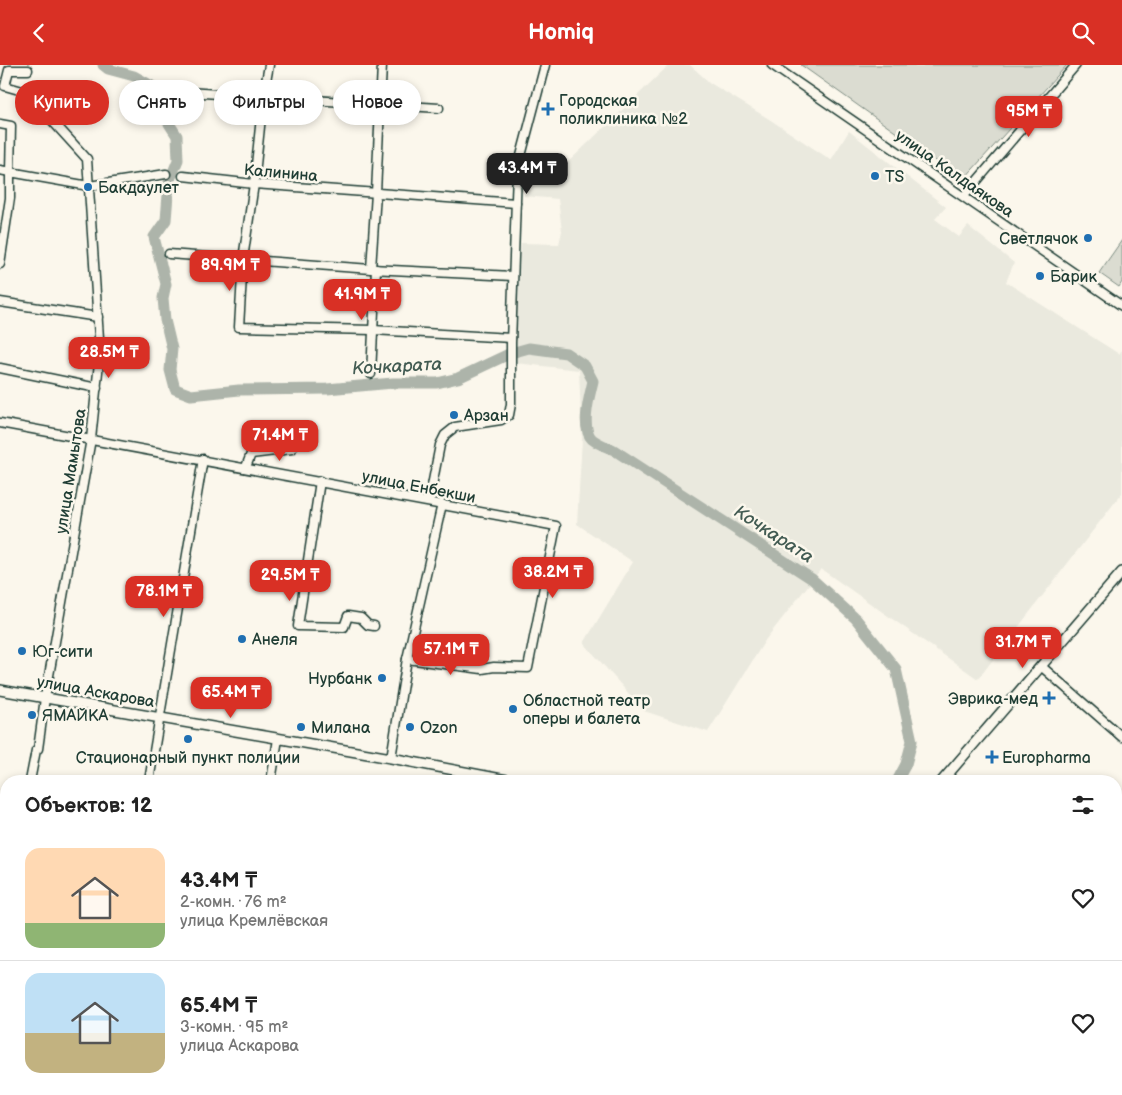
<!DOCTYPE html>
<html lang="ru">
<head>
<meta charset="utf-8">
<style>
  :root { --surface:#fff; --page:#f6f6f6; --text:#222; --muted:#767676; --line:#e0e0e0; --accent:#d93025 }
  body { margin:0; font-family:"Balsamiq Sans",sans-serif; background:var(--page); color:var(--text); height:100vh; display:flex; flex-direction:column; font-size:19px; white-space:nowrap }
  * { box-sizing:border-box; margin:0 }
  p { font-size:16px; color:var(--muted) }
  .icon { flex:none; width:28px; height:28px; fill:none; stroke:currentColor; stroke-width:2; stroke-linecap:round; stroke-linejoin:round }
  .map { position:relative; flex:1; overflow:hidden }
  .details { position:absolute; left:0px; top:710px; width:1122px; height:320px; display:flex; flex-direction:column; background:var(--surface); border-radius:20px 20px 0 0; box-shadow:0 2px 8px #0003 }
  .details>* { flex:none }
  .top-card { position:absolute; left:15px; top:15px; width:500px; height:45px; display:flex; gap:10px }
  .price { position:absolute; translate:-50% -42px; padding:0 11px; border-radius:10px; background:var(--accent); color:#fff; font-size:16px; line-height:32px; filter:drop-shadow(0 1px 2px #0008) }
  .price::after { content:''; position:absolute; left:50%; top:30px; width:15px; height:11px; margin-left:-8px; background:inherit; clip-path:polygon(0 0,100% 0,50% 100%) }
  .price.on { background:#222; color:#fff }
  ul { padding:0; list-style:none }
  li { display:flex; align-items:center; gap:15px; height:125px; padding:0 25px }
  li+li { border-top:1px solid var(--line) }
  li span { display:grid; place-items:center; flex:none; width:140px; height:100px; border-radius:15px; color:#555 }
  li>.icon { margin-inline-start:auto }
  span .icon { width:60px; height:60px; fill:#fffc; stroke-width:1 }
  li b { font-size:21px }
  h2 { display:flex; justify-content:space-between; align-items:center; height:60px; padding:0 25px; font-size:21px }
  .tag { padding:0 18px; border-radius:22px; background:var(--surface); box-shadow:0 2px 8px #0003; font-size:18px; line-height:45px }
  .tag.on { background:var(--accent); color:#fff }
  header { display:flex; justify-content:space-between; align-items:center; height:65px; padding:0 25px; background:var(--accent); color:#fff; font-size:22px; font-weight:600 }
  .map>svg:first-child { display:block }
</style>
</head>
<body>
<header><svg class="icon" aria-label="back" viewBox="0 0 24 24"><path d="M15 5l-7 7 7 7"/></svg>Homiq<svg class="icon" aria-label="search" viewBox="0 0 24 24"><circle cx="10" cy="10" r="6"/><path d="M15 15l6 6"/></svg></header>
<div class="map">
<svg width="1122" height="1030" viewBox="0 0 1122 1030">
  <rect width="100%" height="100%" fill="#fbf7ec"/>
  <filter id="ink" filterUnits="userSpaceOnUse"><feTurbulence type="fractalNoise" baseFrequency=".02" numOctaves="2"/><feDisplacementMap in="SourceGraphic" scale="10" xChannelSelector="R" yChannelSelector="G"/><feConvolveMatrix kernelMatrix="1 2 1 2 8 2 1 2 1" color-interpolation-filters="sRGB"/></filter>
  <g filter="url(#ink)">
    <g fill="#eae9de">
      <polygon points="669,0 690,0 710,18 769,54 831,95 849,66 946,142 935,154 959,172 968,161 1014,198 1006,217 1119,289 1122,285 1122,428 978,614 821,504 766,574 708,667 644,646 584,578 633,497 577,459 582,374 579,305 515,298 514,280 521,178 559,179 562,166 558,134 524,131 527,112 535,99 561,104"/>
      <polygon points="1116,820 1122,826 1122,965 1116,972"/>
    </g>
    <g fill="#dbdcd1" stroke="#7d8c82">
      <polygon points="801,0 1067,0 963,115"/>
      <polygon points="1122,175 1122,217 1119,222 1099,208"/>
    </g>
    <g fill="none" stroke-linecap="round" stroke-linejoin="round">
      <path stroke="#adb4aa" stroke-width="11" d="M103 0 108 4 134 11 152 21 161 46 177 71 178 95 169 117 166 155 154 172 166 219 163 233 165 255 172 284 170 305 175 324 191 330 239 325 327 324 393 318H437L458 313 511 288 529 283 566 288 585 301 593 316C590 330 580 362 592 374 598 379 607 382 614 385L812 514 856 554 896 604 912 676 906 699 897 716"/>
      <defs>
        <g id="minor">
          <polyline points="269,0 263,33 254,119 243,194 239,262 373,265 511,273"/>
          <polyline points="772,0 1122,241"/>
          <polyline points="28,5 9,5 5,21 26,27 87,94 100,288 91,374 45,633 38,684 36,685 30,716"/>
          <polyline points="171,26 439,43"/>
          <polyline points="0,59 11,61 10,107 0,105"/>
          <polyline points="183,111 254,119 516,138"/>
          <polyline points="964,131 1076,0"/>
          <polyline points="169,189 371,204 513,211"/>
          <polyline points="0,199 10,133 10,107 89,121 166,109"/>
          <polyline points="371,204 376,128 382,0"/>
          <polyline points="0,237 98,252"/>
          <polyline points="0,303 97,323"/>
          <polyline points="371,309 376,204"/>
          <polyline points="0,358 556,461 528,603 494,602 482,604 407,594"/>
          <polyline points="246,402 251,389 292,384"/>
          <polyline points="320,416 298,561 344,562 348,551 361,553 368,560 374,561"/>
          <polyline points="429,436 440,380 445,370 455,362 501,355 509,350 511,339 511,278 517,106 545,0"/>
          <polyline points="1041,601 1122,672"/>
          <polyline points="391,693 407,594 442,439"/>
          <polyline points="149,716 203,394"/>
          <polyline points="271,716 278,674"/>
          <polyline points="0,890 6,854"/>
          <polyline points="727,1024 742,1030"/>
          <polyline points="962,1024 969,1030"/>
          <polyline points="1017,1024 1024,1030"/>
          <polyline points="94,1030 95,1024"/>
          <polyline points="217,1030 218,1024"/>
          <polyline points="448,1030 449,1024"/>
          <polyline points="570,1030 571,1024"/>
          <polyline points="695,1030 696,1024"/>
          <polyline points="744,1030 752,1029 760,1024"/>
          <polyline points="784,1030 788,1024"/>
          <polyline points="847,1030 851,1024"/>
          <polyline points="909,1030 913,1024"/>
          <polyline points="936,1030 938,1024"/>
        </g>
        <g id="major">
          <polyline points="0,625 391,693 512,716"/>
          <polyline points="942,716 1122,507"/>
        </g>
      </defs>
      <use href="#minor" stroke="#1f3d34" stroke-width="11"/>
      <use href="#major" stroke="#1f3d34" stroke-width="12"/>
      <use href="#minor" stroke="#fbf7ec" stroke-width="8"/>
      <use href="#major" stroke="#fbf7ec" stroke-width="9"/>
    </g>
  </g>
  <g fill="#1f6fb2" stroke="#fbf7ec" stroke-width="2">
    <path d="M545.5 36.5h5v5h5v5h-5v5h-5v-5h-5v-5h5z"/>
    <circle cx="875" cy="111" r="5"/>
    <circle cx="88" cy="122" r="5"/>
    <circle cx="1088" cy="173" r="5"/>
    <circle cx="1040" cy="211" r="5"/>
    <circle cx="454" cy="350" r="5"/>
    <circle cx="242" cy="574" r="5"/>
    <circle cx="22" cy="586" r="5"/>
    <circle cx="382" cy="613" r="5"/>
    <path d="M1046.5 625.5h5v5h5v5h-5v5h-5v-5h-5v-5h5z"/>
    <circle cx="513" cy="644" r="5"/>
    <circle cx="32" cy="650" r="5"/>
    <circle cx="301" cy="662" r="5"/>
    <circle cx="410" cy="662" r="5"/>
    <circle cx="188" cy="674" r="5"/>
    <path d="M989.5 684.5h5v5h5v5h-5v5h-5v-5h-5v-5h5z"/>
  </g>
  <g text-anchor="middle" stroke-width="5" stroke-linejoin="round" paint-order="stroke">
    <g font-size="16" fill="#1f3d34" stroke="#fbf7ec" text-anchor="start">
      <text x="559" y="41">Городская<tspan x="559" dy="18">поликлиника №2</tspan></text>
      <text x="885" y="117">TS</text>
      <text x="98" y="128">Бакдаулет</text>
      <text x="1078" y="179" text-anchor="end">Светлячок</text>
      <text x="1050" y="217">Барик</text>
      <text x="464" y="356">Арзан</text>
      <text x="252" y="580">Анеля</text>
      <text x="32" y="592">Юг-сити</text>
      <text x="372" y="619" text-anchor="end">Нурбанк</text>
      <text x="1038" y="639" text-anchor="end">Эврика-мед</text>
      <text x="523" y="641">Областной театр<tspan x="523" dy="18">оперы и балета</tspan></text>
      <text x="42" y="656">ЯМАЙКА</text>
      <text x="311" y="668">Милана</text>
      <text x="420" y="668">Ozon</text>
      <text x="188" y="698" text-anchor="middle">Стационарный пункт полиции</text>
      <text x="1002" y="698">Europharma</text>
    </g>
    <g font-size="16" fill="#1f3d34" stroke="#fbf7ec">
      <text transform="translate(281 107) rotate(5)" y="6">Калинина</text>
      <text transform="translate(955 108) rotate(35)" y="6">улица Калдаякова</text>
      <text transform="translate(70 406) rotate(-81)" y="6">улица Мамытова</text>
      <text transform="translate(419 421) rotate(11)" y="6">улица Енбекши</text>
      <text transform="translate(96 626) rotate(10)" y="6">улица Аскарова</text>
    </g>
    <g font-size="18" font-style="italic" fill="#425b52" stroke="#fbf7ec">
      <text transform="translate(397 301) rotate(-3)" y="6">Кочкарата</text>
      <text transform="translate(774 469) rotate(33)" y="6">Кочкарата</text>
    </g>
  </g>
</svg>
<b class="price" style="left:1029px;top:73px">95M ₸</b>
<b class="price on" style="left:527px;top:130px">43.4M ₸</b>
<b class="price" style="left:230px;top:227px">89.9M ₸</b>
<b class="price" style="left:362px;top:256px">41.9M ₸</b>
<b class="price" style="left:109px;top:314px">28.5M ₸</b>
<b class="price" style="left:280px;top:397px">71.4M ₸</b>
<b class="price" style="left:553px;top:534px">38.2M ₸</b>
<b class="price" style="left:290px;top:537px">29.5M ₸</b>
<b class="price" style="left:164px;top:553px">78.1M ₸</b>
<b class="price" style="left:1023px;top:604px">31.7M ₸</b>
<b class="price" style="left:451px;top:611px">57.1M ₸</b>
<b class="price" style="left:231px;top:654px">65.4M ₸</b>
<div class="top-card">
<a class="tag on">Купить</a>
<a class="tag">Снять</a>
<a class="tag">Фильтры</a>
<a class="tag">Новое</a>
</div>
<section class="details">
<h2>Объектов: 12<svg class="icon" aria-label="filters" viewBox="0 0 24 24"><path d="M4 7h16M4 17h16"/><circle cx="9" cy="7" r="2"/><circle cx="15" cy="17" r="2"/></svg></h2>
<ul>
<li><span style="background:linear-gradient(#ffd9b3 75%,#8fb573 0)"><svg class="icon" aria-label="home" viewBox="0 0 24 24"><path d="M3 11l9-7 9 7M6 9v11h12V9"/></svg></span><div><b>43.4M ₸</b><p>2-комн. · 76 m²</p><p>улица Кремлёвская</p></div><svg class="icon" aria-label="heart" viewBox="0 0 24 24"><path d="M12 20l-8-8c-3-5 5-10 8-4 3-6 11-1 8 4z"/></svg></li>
<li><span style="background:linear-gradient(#bfe0f5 60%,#c2b280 0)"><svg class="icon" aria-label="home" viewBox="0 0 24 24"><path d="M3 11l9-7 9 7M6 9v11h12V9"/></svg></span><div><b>65.4M ₸</b><p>3-комн. · 95 m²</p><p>улица Аскарова</p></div><svg class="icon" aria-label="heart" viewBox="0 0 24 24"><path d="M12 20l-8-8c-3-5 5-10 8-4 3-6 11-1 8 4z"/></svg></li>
</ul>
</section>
</div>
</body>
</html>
